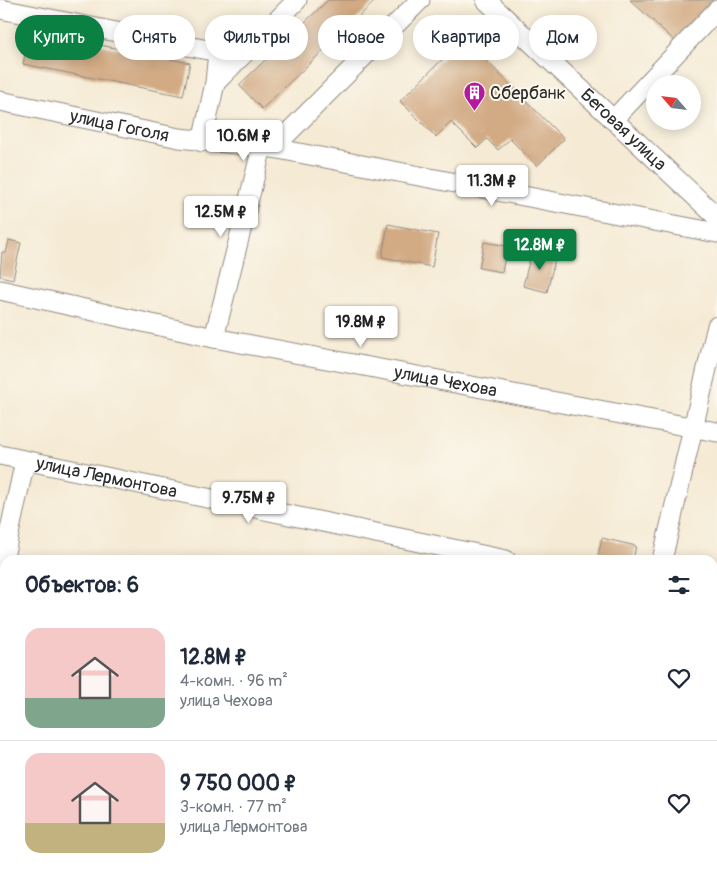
<!DOCTYPE html>
<html lang="ru">
<head>
<meta charset="utf-8">
<style>
  :root { --surface:#fff; --page:#f2f2f3; --text:#1f2937; --muted:#747a83; --line:#e0e1e3; --accent:#0b8043 }
  body { margin:0; font-family:Pangolin,sans-serif; background:var(--page); color:var(--text); height:100vh; display:flex; flex-direction:column; font-size:19px; white-space:nowrap }
  * { box-sizing:border-box; margin:0 }
  p { font-size:16px; color:var(--muted) }
  .icon { flex:none; width:28px; height:28px; fill:none; stroke:currentColor; stroke-width:2; stroke-linecap:round; stroke-linejoin:round }
  .map { position:relative; flex:1; overflow:hidden }
  .drawer { position:absolute; left:0px; top:555px; width:718px; height:321px; display:flex; flex-direction:column; background:var(--surface); border-radius:15px 15px 0 0; box-shadow:0 2px 12px #0003 }
  .drawer>* { flex:none }
  .hud { position:absolute; left:15px; top:15px; width:688px; height:45px; display:flex; gap:10px }
  .needle { width:32px; rotate:298deg }
  .controls { position:absolute; left:646px; top:75px; display:grid; gap:10px }
  .controls a { display:grid; place-items:center; width:55px; height:55px; border-radius:50%; background:var(--surface); box-shadow:0 2px 12px #0003; font-size:25px }
  .price { position:absolute; translate:-50% -42px; padding:0 11px; border-radius:5px; background:#fff; color:#222; font-size:16px; line-height:32px; filter:drop-shadow(0 1px 2px #0008) }
  .price::after { content:''; position:absolute; left:50%; top:30px; width:15px; height:11px; margin-left:-8px; background:inherit; clip-path:polygon(0 0,100% 0,50% 100%) }
  .price.active { background:var(--accent); color:#fff }
  ul { padding:0; list-style:none }
  li { display:flex; align-items:center; gap:15px; height:125px; padding:0 25px }
  li+li { border-top:1px solid var(--line) }
  li span { display:grid; place-items:center; flex:none; width:140px; height:100px; border-radius:15px; color:#555 }
  li>.icon { margin-inline-start:auto }
  span .icon { width:60px; height:60px; fill:#fffc; stroke-width:1 }
  li b { font-size:21px }
  h2 { display:flex; justify-content:space-between; align-items:center; height:60px; padding:0 25px; font-size:21px }
  .pill { padding:0 18px; border-radius:22px; background:var(--surface); box-shadow:0 2px 12px #0003; font-size:18px; line-height:45px }
  .pill.active { background:var(--accent); color:#fff }
  .map>svg:first-child { display:block }
</style>
</head>
<body>
<div class="map">
<svg width="717" height="876" viewBox="0 0 717 876">
  <rect width="100%" height="100%" fill="#fbf7ec"/>
  <filter id="ink" filterUnits="userSpaceOnUse"><feTurbulence type="fractalNoise" baseFrequency=".02" numOctaves="2"/><feDisplacementMap in="SourceGraphic" scale="10" xChannelSelector="R" yChannelSelector="G"/><feConvolveMatrix kernelMatrix="1 2 1 2 8 2 1 2 1" color-interpolation-filters="sRGB"/></filter>
  <filter id="wash" filterUnits="userSpaceOnUse"><feTurbulence type="fractalNoise" baseFrequency=".0096" numOctaves="4" result="noise"/><feDisplacementMap in="SourceGraphic" scale="20" xChannelSelector="R" yChannelSelector="G"/><feGaussianBlur stdDeviation="1.12" result="paint"/><feColorMatrix in="noise" values="0 0 0 0 0 0 0 0 0 0 0 0 0 0 0 0 0 1.4 0 .05"/><feComposite in="paint" operator="in"/></filter>
  <g filter="url(#wash)">
    <rect width="100%" height="100%" fill="#f5ead4"/>
    <g id="blocks">
      <g fill="#d2aa84">
        <polygon points="328,0 376,0 262,109 239,85"/>
        <polygon points="630,0 713,0 675,41"/>
        <polygon points="30,31 190,63 183,96 23,64"/>
        <polygon points="464,38 564,139 537,166 510,139 498,150 487,139 477,148 451,122 436,137 400,101"/>
        <polygon points="388,224 438,234 432,267 382,257"/>
        <polygon points="9,240 21,243 13,279 0,276 2,252 6,253"/>
        <polygon points="484,242 507,246 502,272 479,268"/>
        <polygon points="532,250 556,255 547,292 523,286"/>
        <polygon points="602,538 636,546 633,560 597,560"/>
        <polygon points="0,757 5,757 5,794 0,793"/>
        <polygon points="331,871 359,871 358,876 330,876"/>
      </g>
    </g>
  </g>
  <g filter="url(#ink)">
    <use href="#blocks" fill-opacity="0" stroke="#908a80" stroke-width="1"/>
    <g fill="none" stroke-linecap="round" stroke-linejoin="round">
      <defs>
        <g id="minor">
          <path id="s1" d="M486 0 717 217"/>
          <polyline points="0,9 218,52 215,83 202,142"/>
          <polyline points="215,83 297,0"/>
          <path id="s2" d="M0 101 179 138 273 148 420 0"/>
          <polyline points="613,120 717,10"/>
          <polyline points="273,148 717,233"/>
          <path id="s3" d="M0 290 214 338 717 432"/>
          <polyline points="214,338 262,147"/>
          <path id="s4" d="M0 455 506 560"/>
          <polyline points="662,560 717,326"/>
          <polyline points="0,575 25,461"/>
          <polyline points="712,602 717,603"/>
          <polyline points="0,688 5,689"/>
          <polyline points="712,825 717,826"/>
        </g>
      </defs>
      <use href="#minor" stroke="#908a80" stroke-width="21"/>
      <use href="#minor" stroke="#fff" stroke-width="19"/>
    </g>
  </g>
  <defs>
    <symbol id="building-pin" viewBox="-11 -11 22 30"><path d="M0 17L-7.5 6A9.5 9.5 0 1 1 7.5 6Z" fill="#b5179e" stroke="#fbf7ec"/><path d="M-4-6H4V6H1V3H-1V6H-4ZM-2.5-4.3h1.7v1.8h-1.7ZM.8-4.3h1.7v1.8H.8ZM-2.5-1h1.7V.8h-1.7ZM.8-1h1.7V.8H.8Z" fill="#fff"/></symbol>
  </defs>
  <g fill-rule="evenodd">
    <use href="#building-pin" x="462" y="80" width="25" height="34"/>
  </g>
  <g text-anchor="middle" stroke-width="4" stroke-linejoin="round" paint-order="stroke">
    <g font-size="18" fill="#2b2b2b" stroke="#fbf7ec" text-anchor="start">
      <text x="490" y="99">Сбербанк</text>
    </g>
    <g font-size="18" fill="#2b2b2b" stroke="#fbf7ec">
      <text dy="6" stroke="none"><textPath href="#s2" startOffset="122">улица Гоголя</textPath></text>
      <text dy="6" stroke="none"><textPath href="#s1" startOffset="189">Беговая улица</textPath></text>
      <text dy="6" stroke="none"><textPath href="#s3" startOffset="455">улица Чехова</textPath></text>
      <text dy="6" stroke="none"><textPath href="#s4" startOffset="109">улица Лермонтова</textPath></text>
    </g>
  </g>
</svg>
<div class="controls">
<a><svg class="needle" viewBox="-14 -14 28 28"><path d="M0-13l5 13h-10z" fill="#e53935"/><path d="M0 13l5-13h-10z" fill="#747a83"/></svg></a>
</div>
<b class="price" style="left:244px;top:162px">10.6M ₽</b>
<b class="price" style="left:492px;top:207px">11.3M ₽</b>
<b class="price" style="left:221px;top:238px">12.5M ₽</b>
<b class="price active" style="left:540px;top:271px">12.8M ₽</b>
<b class="price" style="left:361px;top:348px">19.8M ₽</b>
<b class="price" style="left:249px;top:524px">9.75M ₽</b>
<div class="hud">
<a class="pill active">Купить</a>
<a class="pill">Снять</a>
<a class="pill">Фильтры</a>
<a class="pill">Новое</a>
<a class="pill">Квартира</a>
<a class="pill">Дом</a>
</div>
<section class="drawer">
<h2>Объектов: 6<svg class="icon" aria-label="filters" viewBox="0 0 24 24"><path d="M4 7h16M4 17h16"/><circle cx="9" cy="7" r="2"/><circle cx="15" cy="17" r="2"/></svg></h2>
<ul>
<li><span style="background:linear-gradient(#f6c9c9 70%,#7fa58c 0)"><svg class="icon" aria-label="home" viewBox="0 0 24 24"><path d="M3 11l9-7 9 7M6 9v11h12V9"/></svg></span><div><b>12.8M ₽</b><p>4-комн. · 96 m²</p><p>улица Чехова</p></div><svg class="icon" aria-label="heart" viewBox="0 0 24 24"><path d="M12 20l-8-8c-3-5 5-10 8-4 3-6 11-1 8 4z"/></svg></li>
<li><span style="background:linear-gradient(#f6c9c9 70%,#c2b280 0)"><svg class="icon" aria-label="home" viewBox="0 0 24 24"><path d="M3 11l9-7 9 7M6 9v11h12V9"/></svg></span><div><b>9 750 000 ₽</b><p>3-комн. · 77 m²</p><p>улица Лермонтова</p></div><svg class="icon" aria-label="heart" viewBox="0 0 24 24"><path d="M12 20l-8-8c-3-5 5-10 8-4 3-6 11-1 8 4z"/></svg></li>
</ul>
</section>
</div>
</body>
</html>
